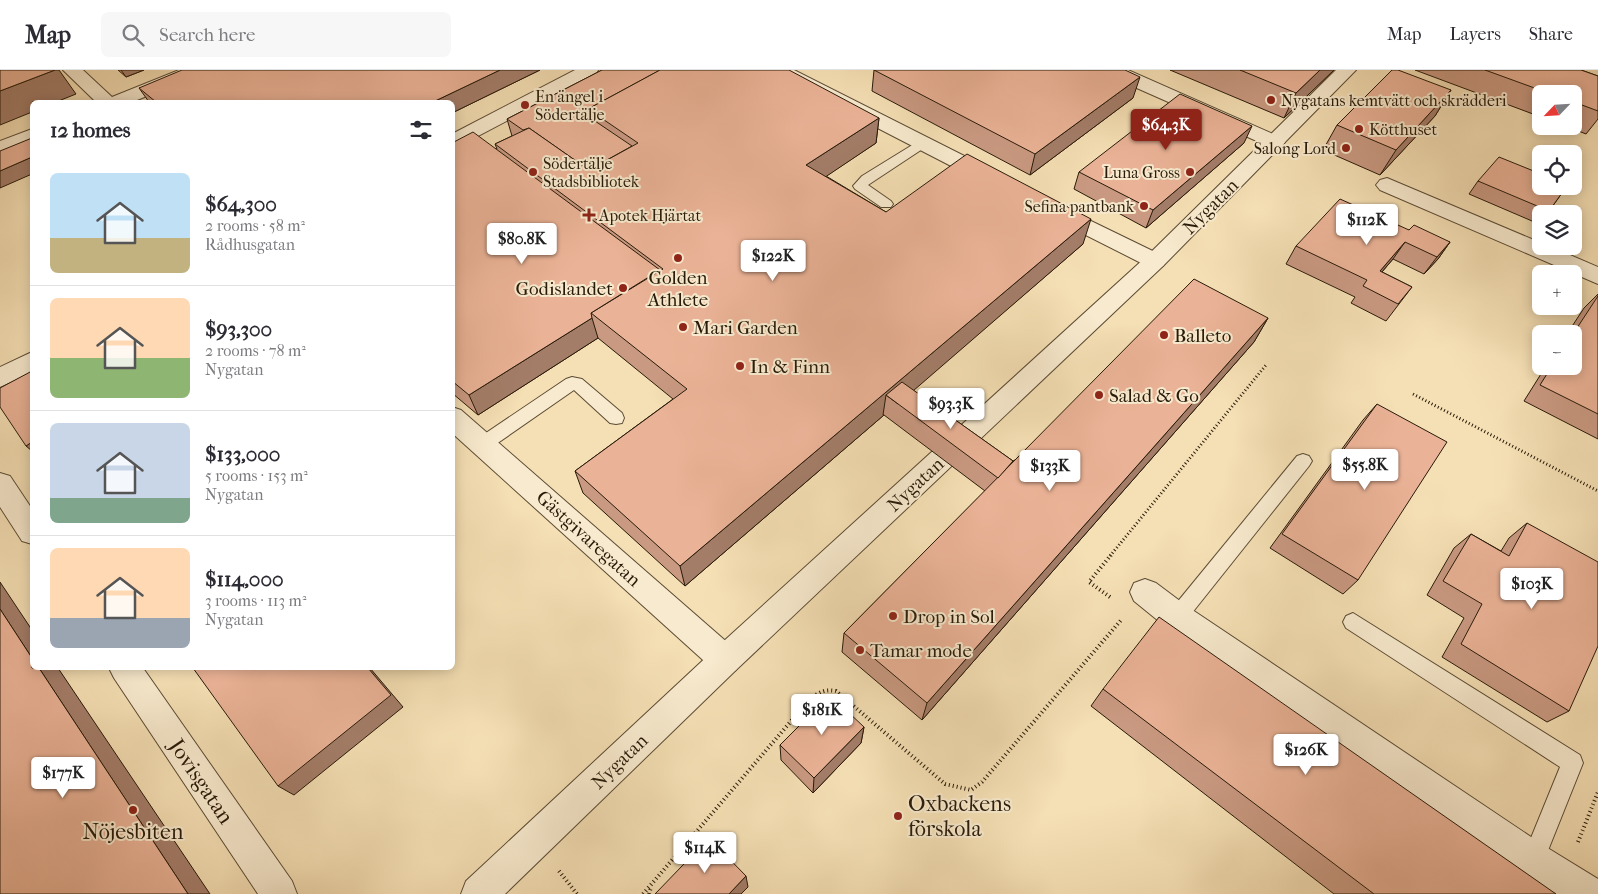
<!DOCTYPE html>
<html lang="en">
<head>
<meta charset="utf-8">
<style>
  :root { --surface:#fff; --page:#f7f7f7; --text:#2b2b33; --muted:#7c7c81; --line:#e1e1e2; --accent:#8f2418 }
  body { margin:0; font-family:"IM FELL French Canon",serif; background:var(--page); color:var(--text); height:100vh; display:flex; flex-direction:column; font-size:19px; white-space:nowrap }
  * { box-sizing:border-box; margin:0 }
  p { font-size:16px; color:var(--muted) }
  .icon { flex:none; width:28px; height:28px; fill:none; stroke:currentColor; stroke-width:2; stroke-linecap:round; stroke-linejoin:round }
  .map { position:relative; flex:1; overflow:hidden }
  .details { position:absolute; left:30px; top:30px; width:425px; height:570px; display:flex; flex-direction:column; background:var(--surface); border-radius:8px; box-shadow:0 2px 12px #0003 }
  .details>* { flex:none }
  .needle { width:32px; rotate:245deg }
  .tools { position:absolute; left:1532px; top:15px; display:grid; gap:10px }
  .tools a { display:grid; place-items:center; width:50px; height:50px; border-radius:8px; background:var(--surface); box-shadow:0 2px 12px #0003; font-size:25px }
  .price { position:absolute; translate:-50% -42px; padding:0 11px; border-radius:5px; background:#fff; color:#222; font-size:16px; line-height:32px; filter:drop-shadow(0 1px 2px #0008) }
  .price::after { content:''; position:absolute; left:50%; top:30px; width:15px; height:11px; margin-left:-8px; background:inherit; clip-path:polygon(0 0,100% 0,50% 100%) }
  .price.active { background:var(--accent); color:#fff }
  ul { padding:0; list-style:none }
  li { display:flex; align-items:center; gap:15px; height:125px; padding:0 20px }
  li+li { border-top:1px solid var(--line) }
  li span { display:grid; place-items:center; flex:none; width:140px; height:100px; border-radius:8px; color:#555 }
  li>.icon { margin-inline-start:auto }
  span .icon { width:60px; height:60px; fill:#fffc; stroke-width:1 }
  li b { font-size:21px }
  h2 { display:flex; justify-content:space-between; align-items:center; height:60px; padding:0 20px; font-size:21px }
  header { display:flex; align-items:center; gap:30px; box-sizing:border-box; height:70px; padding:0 25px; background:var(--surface); border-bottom:1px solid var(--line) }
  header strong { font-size:24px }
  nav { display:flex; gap:28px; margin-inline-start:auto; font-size:18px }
  .search { width:350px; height:45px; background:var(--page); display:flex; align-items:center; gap:12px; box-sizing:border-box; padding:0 18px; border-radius:8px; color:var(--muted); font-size:19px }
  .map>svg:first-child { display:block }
</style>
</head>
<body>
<header>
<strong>Map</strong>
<div class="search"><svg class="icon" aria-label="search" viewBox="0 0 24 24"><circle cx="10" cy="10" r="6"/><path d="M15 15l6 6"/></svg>Search here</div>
<nav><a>Map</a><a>Layers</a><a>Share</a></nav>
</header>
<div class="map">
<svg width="1598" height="824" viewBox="0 0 1598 824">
  <rect width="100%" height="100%" fill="#f5dfb4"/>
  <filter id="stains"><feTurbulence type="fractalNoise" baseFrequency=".004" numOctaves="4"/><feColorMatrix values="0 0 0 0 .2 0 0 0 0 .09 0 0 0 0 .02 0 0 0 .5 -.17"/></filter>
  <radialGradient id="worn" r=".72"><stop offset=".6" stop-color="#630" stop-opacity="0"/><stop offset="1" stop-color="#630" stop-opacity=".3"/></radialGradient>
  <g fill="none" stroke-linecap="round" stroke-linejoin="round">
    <defs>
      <g id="service">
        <polygon points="922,69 927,70 928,73 927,76 868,115 891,131 893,134 891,137 881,137 855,119 853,116 862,106"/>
        <polygon points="572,307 582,309 622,343 624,348 622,353 616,354 610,353 574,320 489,379 483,381 477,379 475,374 477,369 566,309"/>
        <polygon points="1303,384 1309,386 1312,391 1309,396 1184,553 1177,556 1170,553 1167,547 1170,541 1297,386"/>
        <polygon points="1353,543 1580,685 1583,693 1541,798 1533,801 1525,798 1522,790 1560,697 1346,558 1343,552 1346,546"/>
      </g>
      <g id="pedestrian">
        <polygon points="575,0 598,0 596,4 459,76 452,78 452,64"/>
        <polygon points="32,282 32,302 0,317 0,297"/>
      </g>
      <g id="minor">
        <polygon points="63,0 83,0 112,27 179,0 204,0 202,4 132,32 96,32"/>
        <polygon points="771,0 794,0 998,103 1001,108 998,113 991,115 984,113 773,4"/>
        <polygon points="1103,0 1128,0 1282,68 1285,72 1282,76 1275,78 1268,76 1105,4"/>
        <polygon points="32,59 32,72 0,84 0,71"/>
        <polygon points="1387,108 1541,173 1541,176 1549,176 1598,197 1598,214 1380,120 1376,115 1380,110"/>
        <polygon points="1056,134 1163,186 1166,191 1163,196 1155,199 1147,196 1048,146 1045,141 1048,136"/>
        <polygon points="452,337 461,340 736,580 741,590 736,600 725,605 714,600 452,363"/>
        <polygon points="1145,509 1156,513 1188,537 1546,777 1598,809 1598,824 1555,824 1520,803 1166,557 1134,531 1130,522 1134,513"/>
      </g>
      <g id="tertiary">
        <polygon points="1336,0 1356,0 1163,196 736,600 505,824 461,824 466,811 714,580 1147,186"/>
        <polygon points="0,403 10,406 32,439 32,474 22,471 0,437"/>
        <polygon points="109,598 143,598 292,811 297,824 258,824 114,608"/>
      </g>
    </defs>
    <use href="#service" stroke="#5b4b34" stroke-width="2"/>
    <use href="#pedestrian" stroke="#5b4b34" stroke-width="2"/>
    <use href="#minor" stroke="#5b4b34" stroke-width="2"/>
    <use href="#tertiary" stroke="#5b4b34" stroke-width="2"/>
    <g stroke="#281a09" stroke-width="3" stroke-dasharray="1 2.5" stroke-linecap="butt">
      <polyline points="1413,324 1598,421"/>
      <polyline points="1110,486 1266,295"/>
    </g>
    <g stroke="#281a09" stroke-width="4" stroke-dasharray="1 3" stroke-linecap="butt">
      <polyline points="1110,527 1089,512 1111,485"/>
      <polyline points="1578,772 1598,722"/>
      <polyline points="559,801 577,824"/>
      <path d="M643 824 804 636C814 626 821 618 836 621L945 714 971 720 982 712 1122 549"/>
      <polyline points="649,824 651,817"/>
    </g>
    <use href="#service" fill="#f8eace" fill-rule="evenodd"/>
    <use href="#pedestrian" fill="#f8eace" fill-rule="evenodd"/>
    <use href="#minor" fill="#f8eace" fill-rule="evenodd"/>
    <use href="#tertiary" fill="#f8eace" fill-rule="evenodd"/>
  </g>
  <g fill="#c99981" stroke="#281a09">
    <polygon points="118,0 144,0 126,7"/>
    <polygon points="540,0 452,43 452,32 149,32 139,18"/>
    <polygon points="602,0 879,48 876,73 826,106 886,142 1083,174 913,320 1013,391 1268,248 1254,272 922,650 842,582 844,563 985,421 884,345 685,516 583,423 575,401 673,329 598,268 478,345 452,323 452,73 497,79 495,74 512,66 507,49"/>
    <polygon points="874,0 1133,28 1030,105 872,21"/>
    <polygon points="1170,0 1334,0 1284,48"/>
    <polygon points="1415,0 1581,0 1598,6 1598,49 1586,64 1566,56 1574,56 1574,24 1541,24 1541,47"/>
    <polygon points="1451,20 1435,46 1380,105 1323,80 1337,55"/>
    <polygon points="1244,73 1146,158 1074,119 1079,102"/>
    <polygon points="1478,111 1567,116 1547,144 1541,144 1541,151 1539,154 1469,124"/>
    <polygon points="1409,160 1450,172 1438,189 1424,204 1393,189 1382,202 1412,217 1386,251 1351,233 1355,227 1286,194 1296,176"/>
    <polygon points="1598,224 1598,369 1524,331 1546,296 1574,296 1574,264 1567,264 1584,238"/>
    <polygon points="1377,334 1358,510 1343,524 1270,478 1363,350"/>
    <polygon points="1527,453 1569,641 1547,652 1442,587 1464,548 1427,525 1454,478 1471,464 1501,481 1509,468"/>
    <polygon points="1103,619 1556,824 1334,824 1091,636"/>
    <polygon points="864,657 861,673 813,723 781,690 780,675"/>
  </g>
  <g fill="#a47d69" stroke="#281a09">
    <polygon points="55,0 59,0 76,24 56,32 32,32 32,42 0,55 0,21"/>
    <polygon points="121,0 144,0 126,7"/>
    <polygon points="500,0 540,0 452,43 452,32 433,32"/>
    <polygon points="1320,0 1334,0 1284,48 1296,23"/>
    <polygon points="1140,7 1133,28 1030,105 1035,84"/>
    <polygon points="1451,20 1435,46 1380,105 1396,80"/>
    <polygon points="879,48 876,73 806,120 806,95"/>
    <polygon points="1252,56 1244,73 1146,158 1153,140"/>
    <polygon points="32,87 32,104 0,118 0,101"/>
    <polygon points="1091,149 1083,174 898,334 886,325 883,345 884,345 685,516 680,496"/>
    <polygon points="1405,172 1393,189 1368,218 1380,201"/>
    <polygon points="1450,172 1438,189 1424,204 1437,187"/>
    <polygon points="592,248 598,268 478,345 469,325"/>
    <polygon points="1268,248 1254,272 922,650 927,633"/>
    <polygon points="32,372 32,381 26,376"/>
    <polygon points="0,512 32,560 32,588 0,539"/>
    <polygon points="39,598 58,598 210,824 188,824"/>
    <polygon points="368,598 370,598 403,637 294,725 278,716"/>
    <polygon points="864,657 861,673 813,723 814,708"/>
    <polygon points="746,806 748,817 741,824 729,824"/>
  </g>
  <g fill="#eab296" stroke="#281a09">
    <polygon points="0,0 55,0 0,21"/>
    <polygon points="182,0 500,0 433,32 156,32 139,18"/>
    <polygon points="602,0 660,0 588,39 589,47 632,76 589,100 529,58 523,60 507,49"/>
    <polygon points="660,0 789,0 879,48 806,95 886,142 967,84 1091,149 680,496 575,401 687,319 591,243 663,199 495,74 529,58 589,100 638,73 588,39"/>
    <polygon points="874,0 1125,0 1140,7 1035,84"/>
    <polygon points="1240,0 1320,0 1296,23"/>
    <polygon points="1392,0 1398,0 1451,20 1396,80 1337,55"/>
    <polygon points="1485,0 1581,0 1598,6 1598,41 1574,32 1574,24 1551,24"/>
    <polygon points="1180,24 1252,56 1153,140 1079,102"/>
    <polygon points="473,62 660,200 591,243 592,248 469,325 452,311 452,73"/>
    <polygon points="32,68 32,87 0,101 0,81"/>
    <polygon points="1499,87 1541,104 1541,116 1567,116 1549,141 1478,111"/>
    <polygon points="1340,129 1409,160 1414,155 1450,172 1437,187 1405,172 1380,201 1412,217 1398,234 1363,216 1367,210 1296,176"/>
    <polygon points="1194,209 1268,248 927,633 844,563"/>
    <polygon points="1598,226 1598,344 1540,315 1552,296 1574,296 1573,264"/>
    <polygon points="32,301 32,372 26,376 0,337 0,318"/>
    <polygon points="902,312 1013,391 998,408 886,325"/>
    <polygon points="1377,334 1447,372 1358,510 1282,464"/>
    <polygon points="1527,453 1598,492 1598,576 1569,641 1461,574 1482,534 1443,511 1471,464 1509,486"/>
    <polygon points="0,539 32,588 32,598 39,598 188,824 0,824"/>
    <polygon points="1159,547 1556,824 1374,824 1103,619"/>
    <polygon points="193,598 368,598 391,625 278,716"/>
    <polygon points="830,625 864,657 814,708 780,675"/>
    <polygon points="709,768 746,806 729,824 655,824"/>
  </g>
  <g fill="#8f2418" stroke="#f8eace" stroke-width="2">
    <circle cx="1271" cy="30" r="5"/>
    <circle cx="525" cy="35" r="5"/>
    <circle cx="1359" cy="59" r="5"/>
    <circle cx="1346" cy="78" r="5"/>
    <circle cx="533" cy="102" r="5"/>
    <circle cx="1190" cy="102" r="5"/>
    <circle cx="1144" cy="136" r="5"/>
    <path d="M586.5 137.5h5v5h5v5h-5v5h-5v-5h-5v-5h5z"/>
    <circle cx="678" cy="188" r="5"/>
    <circle cx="623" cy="218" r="5"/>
    <circle cx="683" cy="257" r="5"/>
    <circle cx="1164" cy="265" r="5"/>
    <circle cx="740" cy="296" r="5"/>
    <circle cx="1099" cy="325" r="5"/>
    <circle cx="893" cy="546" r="5"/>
    <circle cx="860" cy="580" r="5"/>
    <circle cx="133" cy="740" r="5"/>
    <circle cx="898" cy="746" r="5"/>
  </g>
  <g text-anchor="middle" stroke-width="4" stroke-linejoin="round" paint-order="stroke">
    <g font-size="16" fill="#281a09" stroke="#f8eace" text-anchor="start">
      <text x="535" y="32">En ängel i<tspan x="535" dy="18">Södertälje</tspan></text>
      <text x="1281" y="36">Nygatans kemtvätt och skrädderi</text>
      <text x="1369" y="65">Kötthuset</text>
      <text x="1336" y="84" text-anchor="end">Salong Lord</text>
      <text x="543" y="99">Södertälje<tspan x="543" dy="18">Stadsbibliotek</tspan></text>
      <text x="1180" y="108" text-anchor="end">Luna Gross</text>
      <text x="1134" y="142" text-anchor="end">Sefina pantbank</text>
      <text x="599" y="151">Apotek Hjärtat</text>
    </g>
    <g font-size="19" fill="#281a09" stroke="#f8eace">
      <text transform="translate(1210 136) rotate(-45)" y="7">Nygatan</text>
      <text transform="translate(915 414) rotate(-43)" y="7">Nygatan</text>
      <text transform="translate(589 468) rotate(42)" y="7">Gästgivaregatan</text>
      <text transform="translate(619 691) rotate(-44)" y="7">Nygatan</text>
    </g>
    <g font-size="19" fill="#281a09" stroke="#f8eace" text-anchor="start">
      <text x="678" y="214" text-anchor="middle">Golden<tspan x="678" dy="22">Athlete</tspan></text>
      <text x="613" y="225" text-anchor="end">Godislandet</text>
      <text x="693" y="264">Mari Garden</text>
      <text x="1174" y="272">Balleto</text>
      <text x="750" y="303">In &amp; Finn</text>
      <text x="1109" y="332">Salad &amp; Go</text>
      <text x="903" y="553">Drop in Sol</text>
      <text x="870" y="587">Tamar mode</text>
    </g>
    <g font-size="22" fill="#281a09" stroke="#f8eace">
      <text transform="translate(202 711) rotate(56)" y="8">Jovisgatan</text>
    </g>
    <g font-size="22" fill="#281a09" stroke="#f8eace" text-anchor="start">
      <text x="908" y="741">Oxbackens<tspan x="908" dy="25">förskola</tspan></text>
      <text x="133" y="769" text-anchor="middle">Nöjesbiten</text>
    </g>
  </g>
  <rect width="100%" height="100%" filter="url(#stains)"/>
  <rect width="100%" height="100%" fill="url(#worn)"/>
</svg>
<div class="tools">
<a><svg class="needle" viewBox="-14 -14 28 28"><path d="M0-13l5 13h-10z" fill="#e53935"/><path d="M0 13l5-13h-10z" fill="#7c7c81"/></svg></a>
<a><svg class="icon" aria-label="locate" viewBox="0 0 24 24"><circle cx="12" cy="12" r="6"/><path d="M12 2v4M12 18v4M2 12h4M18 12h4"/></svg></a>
<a><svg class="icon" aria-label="layers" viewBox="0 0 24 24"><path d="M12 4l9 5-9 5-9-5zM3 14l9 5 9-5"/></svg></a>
<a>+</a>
<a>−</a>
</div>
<b class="price active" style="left:1166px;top:81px">$64.3K</b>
<b class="price" style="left:1367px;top:176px">$112K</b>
<b class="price" style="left:522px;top:195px">$80.8K</b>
<b class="price" style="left:773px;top:212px">$122K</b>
<b class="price" style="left:951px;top:360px">$93.3K</b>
<b class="price" style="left:1365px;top:421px">$55.8K</b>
<b class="price" style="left:1050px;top:422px">$133K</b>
<b class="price" style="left:1532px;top:540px">$103K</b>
<b class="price" style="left:822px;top:666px">$181K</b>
<b class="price" style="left:1306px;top:706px">$126K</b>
<b class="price" style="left:63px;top:729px">$177K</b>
<b class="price" style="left:705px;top:804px">$114K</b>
<section class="details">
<h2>12 homes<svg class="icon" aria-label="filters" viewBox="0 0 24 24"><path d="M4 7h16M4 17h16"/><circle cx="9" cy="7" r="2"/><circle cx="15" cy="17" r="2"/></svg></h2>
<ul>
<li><span style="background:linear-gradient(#bfe0f5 65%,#c2b280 0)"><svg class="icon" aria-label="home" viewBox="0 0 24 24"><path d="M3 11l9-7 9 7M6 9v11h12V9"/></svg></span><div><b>$64,300</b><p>2 rooms · 58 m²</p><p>Rådhusgatan</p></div></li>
<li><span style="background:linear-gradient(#ffd9b3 60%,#8fb573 0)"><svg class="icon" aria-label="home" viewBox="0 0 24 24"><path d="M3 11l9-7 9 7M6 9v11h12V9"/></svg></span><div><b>$93,300</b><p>2 rooms · 78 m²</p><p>Nygatan</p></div></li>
<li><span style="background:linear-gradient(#c9d6e8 75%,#7fa58c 0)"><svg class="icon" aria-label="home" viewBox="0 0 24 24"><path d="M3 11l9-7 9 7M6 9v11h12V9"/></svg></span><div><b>$133,000</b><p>5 rooms · 153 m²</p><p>Nygatan</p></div></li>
<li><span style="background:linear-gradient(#ffd9b3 70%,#9aa5b1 0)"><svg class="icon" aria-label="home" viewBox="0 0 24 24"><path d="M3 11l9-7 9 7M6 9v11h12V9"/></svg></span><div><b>$114,000</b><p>3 rooms · 113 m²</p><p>Nygatan</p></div></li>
</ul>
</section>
</div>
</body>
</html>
